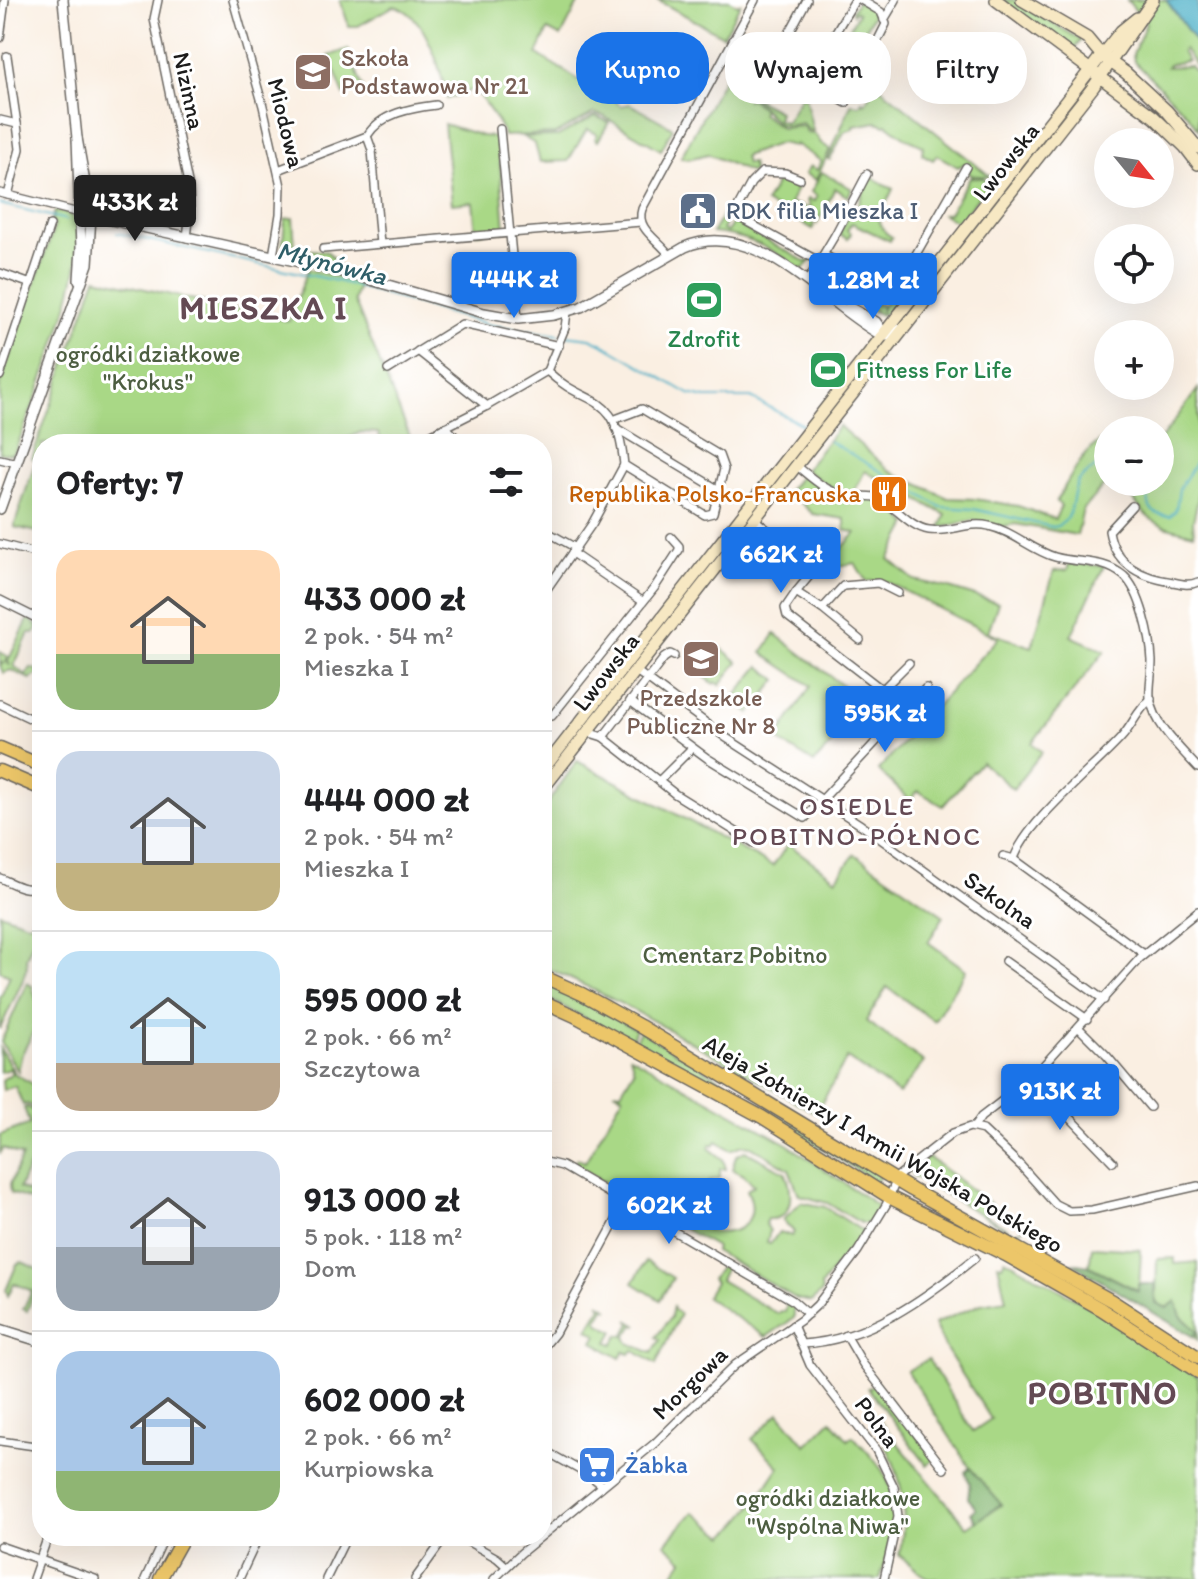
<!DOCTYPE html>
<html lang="pl">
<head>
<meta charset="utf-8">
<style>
  :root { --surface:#fff; --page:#f2f2f2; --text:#202124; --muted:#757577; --line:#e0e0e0; --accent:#1a73e8 }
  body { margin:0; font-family:Itim,sans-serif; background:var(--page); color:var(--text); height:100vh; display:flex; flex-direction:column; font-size:30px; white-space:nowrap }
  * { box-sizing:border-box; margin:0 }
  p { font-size:26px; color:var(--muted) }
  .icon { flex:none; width:44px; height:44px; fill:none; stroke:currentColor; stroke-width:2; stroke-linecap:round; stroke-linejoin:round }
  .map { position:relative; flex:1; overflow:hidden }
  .panel { position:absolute; left:32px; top:434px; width:520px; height:1112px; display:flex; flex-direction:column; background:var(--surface); border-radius:32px; box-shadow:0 8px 32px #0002 }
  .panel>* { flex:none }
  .top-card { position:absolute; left:576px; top:32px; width:502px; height:72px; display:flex; gap:16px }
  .needle { width:52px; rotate:120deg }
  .tools { position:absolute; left:1094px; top:128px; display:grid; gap:16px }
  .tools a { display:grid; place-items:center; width:80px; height:80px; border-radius:50%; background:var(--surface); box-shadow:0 8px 32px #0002; font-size:40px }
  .price { position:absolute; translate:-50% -68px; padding:0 18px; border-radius:8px; background:var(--accent); color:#fff; font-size:26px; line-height:52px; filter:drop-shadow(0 2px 4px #0008) }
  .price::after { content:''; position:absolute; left:50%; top:48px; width:24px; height:18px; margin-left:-12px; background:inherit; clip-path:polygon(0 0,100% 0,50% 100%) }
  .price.current { background:#222; color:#fff }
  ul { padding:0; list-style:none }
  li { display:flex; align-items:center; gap:24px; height:200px; padding:0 24px }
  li+li { border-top:2px solid var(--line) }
  li span { display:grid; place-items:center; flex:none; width:224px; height:160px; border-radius:24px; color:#555 }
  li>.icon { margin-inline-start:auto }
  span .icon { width:96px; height:96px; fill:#fffc; stroke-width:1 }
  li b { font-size:34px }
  h2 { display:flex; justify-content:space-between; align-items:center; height:96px; padding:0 24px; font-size:34px }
  .pill { padding:0 28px; border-radius:32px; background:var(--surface); box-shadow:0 8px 32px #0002; font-size:28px; line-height:72px }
  .pill.current { background:var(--accent); color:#fff }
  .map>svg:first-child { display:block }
</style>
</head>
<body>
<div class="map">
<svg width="1198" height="1579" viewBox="0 0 1198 1579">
  <rect width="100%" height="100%" fill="#fff"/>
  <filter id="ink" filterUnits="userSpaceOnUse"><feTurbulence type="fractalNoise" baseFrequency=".0125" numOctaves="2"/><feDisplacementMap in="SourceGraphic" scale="16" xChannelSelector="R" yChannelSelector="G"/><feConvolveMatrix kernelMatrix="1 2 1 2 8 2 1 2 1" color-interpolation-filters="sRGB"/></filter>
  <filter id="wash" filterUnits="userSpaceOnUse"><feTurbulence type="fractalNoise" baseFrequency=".006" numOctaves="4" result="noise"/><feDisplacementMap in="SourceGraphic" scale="32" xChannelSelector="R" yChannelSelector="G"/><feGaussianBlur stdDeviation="1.8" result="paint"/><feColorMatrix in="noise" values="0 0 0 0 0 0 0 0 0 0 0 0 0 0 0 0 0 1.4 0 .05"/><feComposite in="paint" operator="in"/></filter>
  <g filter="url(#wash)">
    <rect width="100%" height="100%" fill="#faefe2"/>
    <g fill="#a9d886" stroke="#627a51" stroke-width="2">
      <path d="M340 0H580L561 37 548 30 537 54 610 99 614 95 617 103 621 106 630 104 673 128 661 150 603 116 594 113 555 134 504 136C501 123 483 102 475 89L447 99C441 71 426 13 394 6L358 26H349Z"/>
      <polygon points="657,0 729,0 738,5 741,3 723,36"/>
      <polygon points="1002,0 1014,0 1081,40 1073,51"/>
      <polygon points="1127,0 1166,0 1198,45 1198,69 1184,49 1182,52 1188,61 1170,64 1167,67 1190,66 1198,75 1198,129 1188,115 1134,61 1133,54 1146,23"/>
      <polygon points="858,1 873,9 874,13 839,77 823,68 831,46 838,50 858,13 855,11 853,14 852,10"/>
      <polygon points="801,30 824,47 815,63 802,57 789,81 745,55 740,64 748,69 745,74 729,65 737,50 735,48 747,31 791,54 799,40 796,38"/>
      <polygon points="348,49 363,88 344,95 329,56"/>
      <polygon points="726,74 733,78 731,83 750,94 747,100 751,99 763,109 761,113 781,128 803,126 807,133 815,134 821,143 830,149 816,180 805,174 810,166 817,170 821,161 795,144 794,146 780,143 744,156 746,164 751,163 753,172 751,173 708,154 688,159 681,157"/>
      <polygon points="866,76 991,177 971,175 967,171 969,166 966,163 958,167 937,155 933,160 922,154 923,146 904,137 887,124 885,125 877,122 853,126 853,129 844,132 830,160 828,159 851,104 860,105 862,101 865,103 874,88 864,81"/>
      <polygon points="803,88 813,131 809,131 802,123 786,126 778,124 752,97 779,111 777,120 786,122 801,96 796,92"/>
      <polygon points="595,116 609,122 598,141 595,139 597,134 587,129 568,161 540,162 535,144 523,137 558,136"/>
      <polygon points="444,124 482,136 498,137 505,229 476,233 473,202 452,204"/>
      <polygon points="822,172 852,189 848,197 835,188 817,224 807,201 808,199 814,201 817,196 811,192"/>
      <polygon points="869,176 893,189 878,220 886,233 892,237 890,241 852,223 847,230 851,233 848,239 839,234 854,206 874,216 858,206"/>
      <polygon points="780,177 797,188 790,203 807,208 814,226 813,229 765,203"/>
      <polygon points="970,177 983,178 989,183 958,223 943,214 949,213"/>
      <path d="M55 211C60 212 67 211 72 216 101 245 30 412 16 449L11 454 0 453V384L55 225 51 223Z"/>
      <path d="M723 215 728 218 722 230 727 232 734 221 740 220 742 227 806 262 812 260 802 270C777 251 745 235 712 233Z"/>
      <polygon points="293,218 295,248 328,252 339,265 282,252 285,219"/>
      <polygon points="827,261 833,265 831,275 838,285 837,290 867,306 871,303 881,305 881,313 883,306 909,273 916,277 888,312 881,315 814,279 823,262"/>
      <polygon points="308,269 360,283 354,300 411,439 401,444 383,444 378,433 361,432 335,444 42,444 42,533 14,527 36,460 32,458 96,278 289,321"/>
      <path d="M1198 389V500L1193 521 1194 534C1155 525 1142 521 1125 482H1160V440Z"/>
      <path d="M839 426 890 471 948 498 975 499 1018 506 1055 519 1061 506 1056 501C1070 479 1084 447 1108 437V481L1083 509 1077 535 1015 524 1000 527 973 520 940 528 946 515 865 471 852 495 838 492 805 470Z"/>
      <polygon points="802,474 830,492 875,500 894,510 908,524 889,559 914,580 949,588 998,603 988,632 1032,647 1054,571 1067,570 1069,563 1104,566 1071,636 1105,651 1032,743 1042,752 1013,789 981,762 943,806 918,791 910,800 878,770 998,638 887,582 866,581 855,563 839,566 831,560 856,533 845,530 845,519 813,514 788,491"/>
      <polygon points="29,618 36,625 40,624 35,633 29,633 14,666 26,675 31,668 42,672 30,679 11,670 3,673 0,665 4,663 0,663 0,652 9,657 6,661 10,666 8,661"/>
      <polygon points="775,634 868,705 814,763 776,739 811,686 762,653"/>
      <polygon points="721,648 738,662 720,685 716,682 714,684 701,674"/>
      <polygon points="760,666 777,680 750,713 733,699"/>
      <path d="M577 761 773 866 788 844 836 879 855 854 944 916 928 942 966 970 934 1021 887 987 866 1021 924 1062 899 1094 847 1058 816 1113C724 1063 638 1007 542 966V811Z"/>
      <polygon points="42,897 42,919 26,958 27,966 22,982 0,1029 0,998 10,975 0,971 0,913 30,924"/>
      <polygon points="542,981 636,1029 631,1041 542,996"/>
      <polygon points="27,983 32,986 38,1004 42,1008 42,1015 22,1054 18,1071 1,1042"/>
      <polygon points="640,1031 881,1175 876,1182 786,1126 634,1043"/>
      <polygon points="0,1048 15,1074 42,1089 42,1110 27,1104 23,1105 15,1086 3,1090 2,1080 12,1073 10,1069 0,1072"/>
      <path d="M630 1056 787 1144 878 1206 869 1224 861 1223 827 1203 799 1195 789 1169 751 1146 743 1145 731 1150 717 1141 714 1145 711 1144 709 1148 723 1159 726 1169H720V1178C709 1180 701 1186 697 1197 680 1247 773 1244 747 1190L754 1185 744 1175 732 1169 736 1156 745 1151 785 1172C793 1190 795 1221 767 1219L765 1223 770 1231 767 1242 771 1243 779 1232 792 1236 794 1232 783 1220 801 1202 825 1207 864 1232 854 1249 848 1250 821 1286 822 1292 811 1302 797 1299 715 1251 716 1247 634 1200 629 1202 631 1198 622 1192 618 1195 619 1191 601 1180 596 1183 598 1178 574 1164 577 1158 585 1162 623 1096 614 1091 621 1092 634 1070Z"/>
      <polygon points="27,1107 42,1114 42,1185 35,1181 39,1170 29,1166 19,1188 30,1193 34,1184 42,1187 36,1202 11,1193 10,1184 22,1156 3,1148 0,1154 0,1135 30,1124 24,1108"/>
      <polygon points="928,1157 991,1204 985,1215 1015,1233 1025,1228 1015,1234 912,1175 911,1171"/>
      <polygon points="1092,1247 1141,1250 1139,1291 1089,1266"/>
      <polygon points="1175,1258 1175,1264 1198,1262 1198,1340 1194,1337 1197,1331 1181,1316 1175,1302 1167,1308 1156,1303 1157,1259"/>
      <path d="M1005 1259 1101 1313 1198 1377V1579H928L899 1555C912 1496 897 1465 870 1413L872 1412 967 1527 1001 1505 970 1468 907 1371 928 1359 973 1431 991 1419 946 1349 934 1324 981 1304 1006 1300 998 1264 1002 1265Z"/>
      <polygon points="646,1261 673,1278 660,1300 633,1283"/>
      <polygon points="22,1262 42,1271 42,1293 35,1291 27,1311 23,1309 32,1291 14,1283 8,1296 6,1290 17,1264"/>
      <polygon points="722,1265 726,1267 720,1280 778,1314 781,1311 785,1312 787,1302 794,1308 794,1318 766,1337 706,1297 715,1282 712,1279"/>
      <polygon points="599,1303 609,1309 605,1307 597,1320 601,1325 614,1331 608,1342 613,1344 619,1335 624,1336 631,1323 628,1320 638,1326 634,1325 626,1337 629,1343 652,1353 660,1340 656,1337 671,1317 673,1305 674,1310 680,1314 656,1364 633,1350 630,1354 624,1351 620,1358 593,1342 597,1335 588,1329 602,1306"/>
      <polygon points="876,1383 935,1459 927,1465 868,1388"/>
      <path d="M779 1413 806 1445 831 1420 848 1440 853 1436C863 1447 874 1458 882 1470 905 1503 890 1544 880 1579H670L683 1560 665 1544 693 1512 725 1536C748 1516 762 1492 779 1467L752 1439Z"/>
    </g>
    <g fill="#86b873" stroke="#516a48" stroke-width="2">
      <polygon points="1071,1263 1089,1266 1138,1291 1138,1284 1155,1284 1156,1303 1167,1308 1176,1301 1181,1316 1197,1331 1194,1337"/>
      <polygon points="970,1468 1001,1504 976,1522 971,1513 976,1508 968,1498 970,1483 965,1472"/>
    </g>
    <polygon fill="#47aec6" stroke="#326571" stroke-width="2" points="1166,0 1198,0 1198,45"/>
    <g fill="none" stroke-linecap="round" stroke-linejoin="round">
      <g stroke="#47aec6" stroke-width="2">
        <polyline points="0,204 67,220"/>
        <polyline points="117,233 341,282 490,325 559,335"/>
        <polyline points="566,335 590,338 603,344 689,394 705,398 751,398 803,425"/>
        <path d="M829 441 941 507 973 509 1053 527C1075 523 1070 500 1077 484 1082 474 1099 466 1108 460"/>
        <path d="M1148 482C1149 502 1143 514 1170 516L1176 510 1179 489 1198 459"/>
      </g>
    </g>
  </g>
  <g filter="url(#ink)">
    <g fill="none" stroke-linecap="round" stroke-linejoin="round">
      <defs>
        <g id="minor">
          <polyline points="158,0 154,19 189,188 190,211 187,238"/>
          <polyline points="233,0 263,106 281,186 280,214 273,256"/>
          <path d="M855 0C839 27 817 56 819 88L846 103 886 24 881 12 861 0"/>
          <polyline points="884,20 896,0"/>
          <polyline points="0,38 5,0"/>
          <polyline points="793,46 787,37 807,0"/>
          <polyline points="7,56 17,124"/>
          <polyline points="0,120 17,124 20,149 8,195"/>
          <polyline points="500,129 518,319"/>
          <polyline points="367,136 372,150 380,244"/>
          <path d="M278 170 367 136C381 113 411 108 436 105"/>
          <polyline points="800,179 785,173 762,172 751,183 736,211 742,219 820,262"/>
          <polyline points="0,193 79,213"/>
          <polyline points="323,249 641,222"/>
          <polyline points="824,255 887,288 894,288 915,256 966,167"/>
          <path d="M670 256C660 240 635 230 642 209L755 0"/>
          <polyline points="0,273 31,284"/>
          <polyline points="807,282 835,235 867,174"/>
          <polyline points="418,351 487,406"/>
          <polyline points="388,370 462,324 559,346"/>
          <path d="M547 371C590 411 616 387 624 465L705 515 713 513 724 469 719 455 642 409 613 420"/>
          <polyline points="0,376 50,225"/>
          <polyline points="446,427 462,444"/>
          <polyline points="616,428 719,490"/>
          <polyline points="412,444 487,406 547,371 565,328 567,312"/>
          <polyline points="0,459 17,463"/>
          <path d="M796 465C811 478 828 493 848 496 858 498 867 494 878 498 896 506 909 527 929 530 950 533 968 521 989 526 1013 531 1031 550 1055 557 1080 564 1102 558 1124 576 1141 591 1151 638 1152 661 1152 673 1149 686 1150 698 1155 726 1180 748 1198 768"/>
          <path d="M1132 506 1109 531C1115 566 1143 578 1173 582 1182 584 1189 586 1198 582"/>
          <polyline points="754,519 811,565 811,574 796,592 822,609 860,640"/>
          <polyline points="542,529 576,548"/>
          <polyline points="0,544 42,555"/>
          <polyline points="572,553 642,601"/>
          <polyline points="796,592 785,608 787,616 880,688 885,687 909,663"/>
          <polyline points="542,596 592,524 624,465"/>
          <polyline points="0,600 42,621"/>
          <polyline points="822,609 843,586 878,583 898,593"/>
          <polyline points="635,670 725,737 861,825 1104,1000"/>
          <polyline points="630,701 707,758 805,818 926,688"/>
          <polyline points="0,704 42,724"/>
          <polyline points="542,715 552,716 655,587 679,550 679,546 671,537"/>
          <polyline points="587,732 603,737 675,794 754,843"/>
          <polyline points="603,737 664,658 670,654 674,656"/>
          <polyline points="659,781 692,748"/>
          <polyline points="1003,856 1014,859 1144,954"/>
          <path d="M1014 859C1025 823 1094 768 1121 738 1132 726 1138 709 1151 699"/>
          <path d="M0 878C14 884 30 896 42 881"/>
          <polyline points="1005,961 1087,1019"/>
          <polyline points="1079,1028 1107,1056 1150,1107"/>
          <polyline points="1032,1078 1113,1162"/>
          <polyline points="974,1127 981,1117 1032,1078 1140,958 1198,911"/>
          <polyline points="542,1161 562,1166 792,1300 808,1314"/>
          <polyline points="793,1325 810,1365 876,1450 894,1487 898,1516 884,1579"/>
          <polyline points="846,1335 863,1364 944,1469"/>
          <path d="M802 1344C867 1341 926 1298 975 1258"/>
          <polyline points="542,1349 555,1333 625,1204"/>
          <polyline points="0,1441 42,1447"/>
          <polyline points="542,1449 592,1477 602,1485"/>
          <polyline points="458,1536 497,1558 506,1566"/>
          <polyline points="0,1546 95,1579"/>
          <polyline points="33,1579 48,1536"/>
          <polyline points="145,1579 165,1536"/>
          <polyline points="239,1579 259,1536"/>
          <polyline points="326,1579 347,1536"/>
          <polyline points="415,1579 446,1536"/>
          <polyline points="494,1579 521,1553 655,1443 735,1365 801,1320 817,1305 858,1251 886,1205 898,1176 953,1133 970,1127 983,1130 1021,1166 1055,1204 1069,1211 1092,1210 1198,1186"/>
        </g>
        <g id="tertiary">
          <polyline points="63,0 77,138 81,248 79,280"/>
          <path d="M79 213 340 271 484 313 518 319 554 315 581 307 685 247C754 217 822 301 876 332L891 333 903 328"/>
          <polyline points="849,307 876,322 886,336"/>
          <polyline points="0,509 88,264 91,216 77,138"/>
          <polyline points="0,1329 42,1342"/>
        </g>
        <g id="secondary">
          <polyline points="996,0 1154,117 1185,147 1198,164"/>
          <polyline points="1022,0 1087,38 1102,56 1126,73 1167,111 1198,148"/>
          <polyline points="542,771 1105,51 1121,31 1137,18"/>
          <polyline points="542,790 1094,86 1153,0"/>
        </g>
        <g id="primary">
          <polyline points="0,748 42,766"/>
          <polyline points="0,771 42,789"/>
          <polyline points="542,976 582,994 640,1026 912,1190 1112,1301 1198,1357"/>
          <polyline points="542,1001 575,1016 762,1117 889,1197 1006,1255 1101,1309 1198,1372"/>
          <polyline points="160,1579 184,1536"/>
        </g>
      </defs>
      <use href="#minor" stroke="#6a6661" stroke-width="10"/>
      <use href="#tertiary" stroke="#6a6661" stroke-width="12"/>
      <use href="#secondary" stroke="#6a6661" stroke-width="14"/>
      <use href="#primary" stroke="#6a6661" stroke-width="15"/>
      <use href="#minor" stroke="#fff" stroke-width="7"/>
      <use href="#tertiary" stroke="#fff" stroke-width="9"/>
      <use href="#secondary" stroke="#f7e8c3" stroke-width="11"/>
      <use href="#primary" stroke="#ecc669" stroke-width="12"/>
    </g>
  </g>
  <defs>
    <symbol id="school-square" viewBox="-11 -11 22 22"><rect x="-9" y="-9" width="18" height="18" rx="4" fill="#8d6e63" stroke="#fff"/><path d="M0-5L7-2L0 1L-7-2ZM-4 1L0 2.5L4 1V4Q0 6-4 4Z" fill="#fff"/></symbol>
    <symbol id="civic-square" viewBox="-11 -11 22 22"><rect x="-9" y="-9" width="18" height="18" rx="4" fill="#5c6f8a" stroke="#fff"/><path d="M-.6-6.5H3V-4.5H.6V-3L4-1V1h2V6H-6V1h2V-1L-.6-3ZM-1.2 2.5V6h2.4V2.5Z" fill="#fff"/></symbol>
    <symbol id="stadium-square" viewBox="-11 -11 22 22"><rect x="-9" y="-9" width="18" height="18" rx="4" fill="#2e9e5b" stroke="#fff"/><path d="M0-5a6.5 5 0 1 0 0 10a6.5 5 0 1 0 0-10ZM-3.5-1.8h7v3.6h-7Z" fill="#fff"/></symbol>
    <symbol id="restaurant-square" viewBox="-11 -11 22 22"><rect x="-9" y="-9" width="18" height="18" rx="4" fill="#e8710a" stroke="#fff"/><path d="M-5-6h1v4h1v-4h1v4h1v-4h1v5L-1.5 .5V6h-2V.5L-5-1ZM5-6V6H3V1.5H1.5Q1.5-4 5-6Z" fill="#fff"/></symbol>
    <symbol id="supermarket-square" viewBox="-11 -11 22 22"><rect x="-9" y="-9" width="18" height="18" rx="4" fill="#3f7fe0" stroke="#fff"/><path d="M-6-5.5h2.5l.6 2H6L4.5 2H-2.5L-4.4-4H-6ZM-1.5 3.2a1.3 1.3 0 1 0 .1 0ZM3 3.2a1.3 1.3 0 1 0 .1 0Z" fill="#fff"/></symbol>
  </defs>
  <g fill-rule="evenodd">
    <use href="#school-square" x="291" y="50" width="44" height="44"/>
    <use href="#civic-square" x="676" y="189" width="44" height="44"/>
    <use href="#stadium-square" x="682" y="278" width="44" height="44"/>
    <use href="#stadium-square" x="806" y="348" width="44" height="44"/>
    <use href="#restaurant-square" x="867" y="472" width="44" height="44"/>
    <use href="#school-square" x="679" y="637" width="44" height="44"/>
    <use href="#supermarket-square" x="575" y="1443" width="44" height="44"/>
  </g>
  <g text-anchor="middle" stroke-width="6" stroke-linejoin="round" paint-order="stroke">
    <g font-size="24" fill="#785e54" stroke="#fff" text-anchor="start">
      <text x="341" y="66">Szkoła<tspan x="341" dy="28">Podstawowa Nr 21</tspan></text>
      <text x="701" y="706" text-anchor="middle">Przedszkole<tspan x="701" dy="28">Publiczne Nr 8</tspan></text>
    </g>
    <g font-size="24" fill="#1c1c1c" stroke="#fff">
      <text transform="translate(189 91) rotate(78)" y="8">Nizinna</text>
      <text transform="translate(286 123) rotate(76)" y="8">Miodowa</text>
      <text transform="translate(1006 162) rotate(-52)" y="8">Lwowska</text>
      <text transform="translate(606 672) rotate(-52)" y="8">Lwowska</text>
      <text transform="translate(1000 900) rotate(35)" y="8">Szkolna</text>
      <text transform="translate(883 1144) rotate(30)" y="8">Aleja Żołnierzy I Armii Wojska Polskiego</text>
      <text transform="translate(690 1383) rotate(-44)" y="8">Morgowa</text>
      <text transform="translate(877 1422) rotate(53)" y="8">Polna</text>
    </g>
    <g font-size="24" fill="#4e5e75" stroke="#fff" text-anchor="start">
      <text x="726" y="219">RDK filia Mieszka I</text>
    </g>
    <g font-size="24" fill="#27864d" stroke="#fff">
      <text x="704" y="347">Zdrofit</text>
      <text x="856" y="378" text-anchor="start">Fitness For Life</text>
    </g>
    <g font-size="24" fill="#4d5e41" stroke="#fff">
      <text x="148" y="362">ogródki działkowe<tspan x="148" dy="28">"Krokus"</tspan></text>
      <text x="735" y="963">Cmentarz Pobitno</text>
      <text x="828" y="1506">ogródki działkowe<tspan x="828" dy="28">"Wspólna Niwa"</tspan></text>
    </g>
    <g font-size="24" fill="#c56008" stroke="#fff" text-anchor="end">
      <text x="861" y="502">Republika Polsko-Francuska</text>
    </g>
    <g font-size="24" fill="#366cbe" stroke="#fff" text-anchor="start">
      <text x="625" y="1473">Żabka</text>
    </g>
    <g font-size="26" font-style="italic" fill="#2f5e68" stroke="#fff">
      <text transform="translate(332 263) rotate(14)" y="9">Młynówka</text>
    </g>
    <g font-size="26" letter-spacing="2" fill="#644a54" stroke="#fff">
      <text x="857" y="815">OSIEDLE<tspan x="857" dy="30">POBITNO-PÓŁNOC</tspan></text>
    </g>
    <g font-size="32" font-weight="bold" letter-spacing="2" fill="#644a54" stroke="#fff">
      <text x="264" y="319">MIESZKA I</text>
      <text x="1103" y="1404">POBITNO</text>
    </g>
  </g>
</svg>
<div class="tools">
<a><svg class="needle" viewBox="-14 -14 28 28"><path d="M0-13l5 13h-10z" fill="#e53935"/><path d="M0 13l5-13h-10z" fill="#757577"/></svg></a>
<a><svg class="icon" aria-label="locate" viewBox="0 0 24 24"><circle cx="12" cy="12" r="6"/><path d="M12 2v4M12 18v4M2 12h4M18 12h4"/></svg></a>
<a>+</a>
<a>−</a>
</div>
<b class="price current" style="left:135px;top:243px">433K zł</b>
<b class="price" style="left:514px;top:320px">444K zł</b>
<b class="price" style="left:873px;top:321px">1.28M zł</b>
<b class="price" style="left:781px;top:595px">662K zł</b>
<b class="price" style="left:885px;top:754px">595K zł</b>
<b class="price" style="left:1060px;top:1132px">913K zł</b>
<b class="price" style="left:669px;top:1246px">602K zł</b>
<div class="top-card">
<a class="pill current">Kupno</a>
<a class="pill">Wynajem</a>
<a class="pill">Filtry</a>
</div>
<section class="panel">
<h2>Oferty: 7<svg class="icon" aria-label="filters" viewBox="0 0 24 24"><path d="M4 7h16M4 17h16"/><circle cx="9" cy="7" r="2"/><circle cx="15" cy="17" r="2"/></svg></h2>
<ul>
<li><span style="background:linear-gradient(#ffd9b3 65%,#8fb573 0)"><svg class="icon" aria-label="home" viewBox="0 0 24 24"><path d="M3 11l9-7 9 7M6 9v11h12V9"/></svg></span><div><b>433 000 zł</b><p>2 pok. · 54 m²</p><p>Mieszka I</p></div></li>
<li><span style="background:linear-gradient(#c9d6e8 70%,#c2b280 0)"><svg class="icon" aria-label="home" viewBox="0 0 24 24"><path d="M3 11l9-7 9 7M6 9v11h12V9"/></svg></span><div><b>444 000 zł</b><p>2 pok. · 54 m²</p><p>Mieszka I</p></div></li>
<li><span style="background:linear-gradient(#bfe0f5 70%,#b9a48a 0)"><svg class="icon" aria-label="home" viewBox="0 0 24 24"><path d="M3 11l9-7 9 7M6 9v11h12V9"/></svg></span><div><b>595 000 zł</b><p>2 pok. · 66 m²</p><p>Szczytowa</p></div></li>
<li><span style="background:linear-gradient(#c9d6e8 60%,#9aa5b1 0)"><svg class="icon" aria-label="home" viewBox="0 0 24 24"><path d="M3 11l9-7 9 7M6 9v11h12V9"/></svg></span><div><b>913 000 zł</b><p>5 pok. · 118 m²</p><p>Dom</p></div></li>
<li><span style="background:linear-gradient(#a9c7e8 75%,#8fb573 0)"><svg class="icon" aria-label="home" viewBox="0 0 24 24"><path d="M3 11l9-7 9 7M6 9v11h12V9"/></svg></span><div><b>602 000 zł</b><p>2 pok. · 66 m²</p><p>Kurpiowska</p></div></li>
</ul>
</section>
</div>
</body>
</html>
